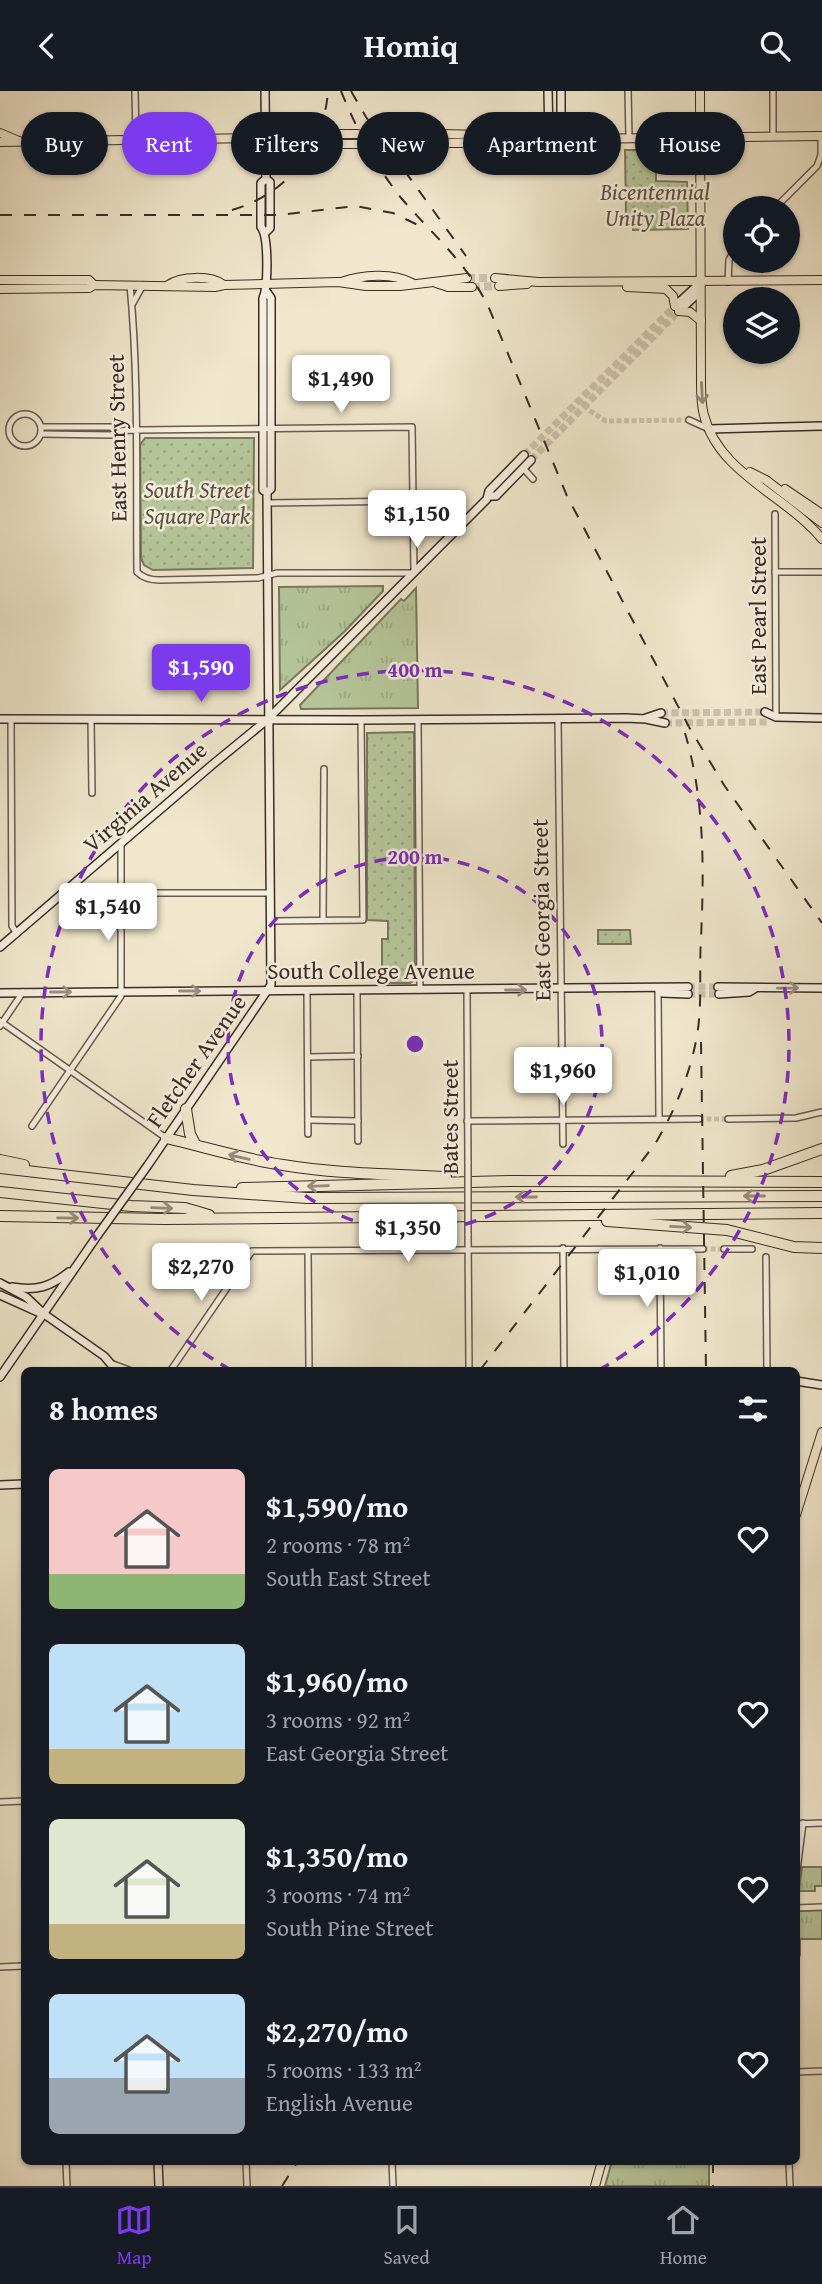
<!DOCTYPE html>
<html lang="en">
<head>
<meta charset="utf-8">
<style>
  :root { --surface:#171b24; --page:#242831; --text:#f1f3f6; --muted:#9ea1a6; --line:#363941; --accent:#7c3aed }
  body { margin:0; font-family:"Gentium Book Plus",serif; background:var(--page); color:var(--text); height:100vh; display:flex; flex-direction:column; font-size:26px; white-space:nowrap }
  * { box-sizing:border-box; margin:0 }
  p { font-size:23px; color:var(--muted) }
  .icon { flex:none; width:38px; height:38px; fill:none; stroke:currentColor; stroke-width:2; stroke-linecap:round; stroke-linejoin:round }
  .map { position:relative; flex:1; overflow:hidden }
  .details { position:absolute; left:21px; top:1276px; width:779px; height:798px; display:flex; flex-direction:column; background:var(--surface); border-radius:10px; box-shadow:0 2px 5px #0004 }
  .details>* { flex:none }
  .guide { position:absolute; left:21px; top:21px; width:780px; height:63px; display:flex; gap:14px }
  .controls { position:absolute; left:723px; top:105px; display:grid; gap:14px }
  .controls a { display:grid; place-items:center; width:77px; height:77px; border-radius:50%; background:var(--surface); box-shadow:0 2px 5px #0004; font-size:35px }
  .price { position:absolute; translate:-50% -60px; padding:0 16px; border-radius:7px; background:#fff; color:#222; font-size:23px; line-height:46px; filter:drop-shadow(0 2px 4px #0008) }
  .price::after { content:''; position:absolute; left:50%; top:42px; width:21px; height:16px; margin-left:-10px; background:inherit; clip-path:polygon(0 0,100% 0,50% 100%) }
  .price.active { background:var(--accent); color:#fff }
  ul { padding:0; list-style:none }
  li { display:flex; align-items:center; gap:21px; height:175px; padding:0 28px }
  li span { display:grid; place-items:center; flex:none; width:196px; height:140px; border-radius:10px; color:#555 }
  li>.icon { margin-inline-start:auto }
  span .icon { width:84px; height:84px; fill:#fffc; stroke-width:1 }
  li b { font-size:30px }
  h2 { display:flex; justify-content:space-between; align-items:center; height:84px; padding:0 28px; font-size:30px }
  .pill { padding:0 24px; border-radius:32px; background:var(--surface); box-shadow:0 2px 5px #0004; font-size:24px; line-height:63px }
  .pill.active { background:var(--accent); color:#fff }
  header { display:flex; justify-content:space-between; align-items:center; height:91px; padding:0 28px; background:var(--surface); font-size:32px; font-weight:700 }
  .dock { display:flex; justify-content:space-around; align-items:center; height:98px; border-top:2px solid var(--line); background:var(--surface); font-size:19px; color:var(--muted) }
  .dock a { display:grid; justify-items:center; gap:4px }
  .dock .active { color:var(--accent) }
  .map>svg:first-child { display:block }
</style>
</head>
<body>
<header><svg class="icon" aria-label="back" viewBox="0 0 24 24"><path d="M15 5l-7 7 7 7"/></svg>Homiq<svg class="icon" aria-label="search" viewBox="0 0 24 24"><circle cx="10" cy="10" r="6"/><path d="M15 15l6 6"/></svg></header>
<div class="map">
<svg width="822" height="2095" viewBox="0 0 822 2095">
  <defs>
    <pattern id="grass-tufts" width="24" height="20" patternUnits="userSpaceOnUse" patternTransform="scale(1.75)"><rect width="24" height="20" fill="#b6c69b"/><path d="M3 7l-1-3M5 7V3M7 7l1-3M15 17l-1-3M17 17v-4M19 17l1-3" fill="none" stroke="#9daa85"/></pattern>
    <pattern id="park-dots" width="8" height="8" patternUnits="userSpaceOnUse" patternTransform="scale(1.75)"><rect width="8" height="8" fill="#b6c69b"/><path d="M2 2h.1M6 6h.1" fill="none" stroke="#9daa85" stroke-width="1.8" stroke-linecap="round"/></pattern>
  </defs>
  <rect width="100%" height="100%" fill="#f0e7cd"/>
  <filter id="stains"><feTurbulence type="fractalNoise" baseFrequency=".00286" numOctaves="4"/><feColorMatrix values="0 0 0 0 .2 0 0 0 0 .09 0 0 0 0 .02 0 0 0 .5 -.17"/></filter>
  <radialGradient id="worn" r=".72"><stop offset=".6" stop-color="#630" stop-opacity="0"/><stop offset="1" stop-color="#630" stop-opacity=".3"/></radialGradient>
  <g fill="url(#grass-tufts)" stroke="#787860" stroke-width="2">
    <polygon points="383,495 383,500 344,541 280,599 279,496"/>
    <polygon points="416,497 418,617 301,618 300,614 401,508 404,510"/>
    <polygon points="802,1776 822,1776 822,1795 815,1795 815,1800 799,1800"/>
    <polygon points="822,1819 822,1848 800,1848 800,1864 796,1871 797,1820"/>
    <polygon points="612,2070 709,2070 709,2095 605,2095"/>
  </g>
  <g fill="url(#park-dots)" stroke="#787860" stroke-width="2">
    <polygon points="625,59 656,59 656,90 687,91 688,138 633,139 633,128 626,127"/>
    <polygon points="145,347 254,347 253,477 153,479 144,474 141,467 140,354"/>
    <polygon points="414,641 415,889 410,892 382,892 382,848 388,848 388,830 367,829 367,642"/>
    <polygon points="598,839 630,839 631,853 598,853"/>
  </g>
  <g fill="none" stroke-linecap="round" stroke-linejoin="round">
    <g stroke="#ccc1ab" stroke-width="5" stroke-dasharray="5 2.5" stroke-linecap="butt">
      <polyline points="579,309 590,320 606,330 689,329"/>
      <polyline points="699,1028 728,1028"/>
      <polyline points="703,1158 724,1158"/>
    </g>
    <g stroke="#ccc1ab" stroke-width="7" stroke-dasharray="7 3.5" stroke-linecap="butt">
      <polyline points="524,364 675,215"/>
      <polyline points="531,369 679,220"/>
      <polyline points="661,622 765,621"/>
      <polyline points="665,632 767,631"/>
      <polyline points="688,896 718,896"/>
      <polyline points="688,903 719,903"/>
    </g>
    <g stroke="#ccc1ab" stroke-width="8" stroke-dasharray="8 4" stroke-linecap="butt">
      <polyline points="358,43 439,43"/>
      <polyline points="310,44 332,43"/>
      <polyline points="305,52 325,53"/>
      <polyline points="363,53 441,52"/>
      <polyline points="467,187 495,187"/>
      <polyline points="472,196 499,195"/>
    </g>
    <defs>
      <g id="street">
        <polyline points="135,0 136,47"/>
        <polyline points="628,0 629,47"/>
        <polyline points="773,0 773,46"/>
        <polyline points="775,117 817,75 821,64 821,45"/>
        <polyline points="728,191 729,169 735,158"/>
        <polyline points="133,212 143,194"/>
        <circle cx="25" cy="339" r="16"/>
        <polyline points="689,329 709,338"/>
        <polyline points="41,336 111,336 116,340"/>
        <path d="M41 343 111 344C119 338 129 340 139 339 230 338 321 337 412 336L414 482H277L258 487 159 489C150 489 143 487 137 481 136 386 139 288 130 194"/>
        <polyline points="523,377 533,388"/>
        <polyline points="267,412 413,410"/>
        <polyline points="775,423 776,626"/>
        <polyline points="775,481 822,481"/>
        <polyline points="11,628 12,835 16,841"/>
        <polyline points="91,628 92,702"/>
        <polyline points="558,628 563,1053"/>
        <polyline points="418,629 420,899"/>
        <polyline points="122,802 270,802"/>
        <polyline points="323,829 324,678"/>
        <polyline points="271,830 363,829 361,629"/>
        <polyline points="658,898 659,1028"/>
        <polyline points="467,899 468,1072"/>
        <polyline points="307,900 308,1043"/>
        <polyline points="357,900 358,1050"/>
        <polyline points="0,930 166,1047"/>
        <polyline points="0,935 23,901"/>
        <polyline points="308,966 358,965"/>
        <polyline points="728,1028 796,1027 822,1021"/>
        <polyline points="308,1029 358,1030"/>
        <polyline points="467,1030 699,1028"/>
        <polyline points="32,1035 121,905 121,752"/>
        <polyline points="468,1143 469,1279"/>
        <polyline points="563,1157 564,1279"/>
        <polyline points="660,1157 661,1279"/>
        <polyline points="724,1158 752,1158"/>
        <polyline points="308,1160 309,1279"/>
        <polyline points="766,1166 767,1279"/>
        <polyline points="113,1273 129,1279"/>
        <polyline points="171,1279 252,1160 703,1158"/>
        <polyline points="0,1711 24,1710"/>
        <polyline points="796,1733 822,1732"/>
        <polyline points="796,1787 803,1732"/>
        <polyline points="796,1817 822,1816"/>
        <polyline points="0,1876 24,1875"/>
        <polyline points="796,1981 822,1980"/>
        <polyline points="66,2070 67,2095"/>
        <polyline points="246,2070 247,2095"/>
        <polyline points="392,2070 393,2095"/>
        <polyline points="789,2070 790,2095"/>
      </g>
      <g id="secondary">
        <polyline points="265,0 266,88 270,91 270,137 266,141"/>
        <polyline points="548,0 549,48"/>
        <polyline points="561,0 561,48"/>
        <polyline points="266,200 271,207 271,398 267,401"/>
        <polyline points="675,215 698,194"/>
        <polyline points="679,220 694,206 701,192"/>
        <polyline points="709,338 822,335"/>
        <polyline points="490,405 496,405 531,369"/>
        <polyline points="765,621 776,626 822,627"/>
        <polyline points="646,627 661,622"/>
        <polyline points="0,628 361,629 626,627 646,628 665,632"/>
        <polyline points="0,856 212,674 268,628 487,408 489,400 524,364"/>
        <polyline points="718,896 822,897"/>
        <polyline points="659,899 662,902 688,903"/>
        <polyline points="0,902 688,896"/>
        <polyline points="719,903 749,901 754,898"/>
        <path d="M148 1074 271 894 267 401 263 399V207C268 196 269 146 261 136V92L266 88"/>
        <polyline points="0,1192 26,1206 44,1223 104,1265 116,1279"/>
        <path d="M12 1196C37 1200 50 1196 69 1181"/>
        <polyline points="0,1204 40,1222"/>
        <polyline points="0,1286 97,1145"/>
        <polyline points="796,1290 822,1294"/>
        <polyline points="0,1394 24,1393"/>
        <polyline points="158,2070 159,2095"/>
      </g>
      <g id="primary">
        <path d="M700 0 701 291C701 302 701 314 704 324 718 382 787 405 822 448"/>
        <polyline points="0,42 19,50"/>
        <polyline points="332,43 358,43"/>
        <polyline points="439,43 489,44 497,49"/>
        <polyline points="277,47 283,43 310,44"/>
        <path d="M0 51 255 47C272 47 288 50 305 52"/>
        <polyline points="441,52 489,52 497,49 822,45"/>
        <polyline points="325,53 363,53"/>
        <polyline points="495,187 538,191 822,189"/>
        <polyline points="0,189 89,189 94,194"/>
        <path d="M341 191C362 184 392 181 412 192"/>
        <polyline points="436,192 448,196 472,196"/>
        <path d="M168 194C181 185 211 184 224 194"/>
        <polyline points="499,195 527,193"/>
        <polyline points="627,196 666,198 673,205 675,215"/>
        <polyline points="0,198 89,197 94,194 215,196 224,194 338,191 366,195 400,195 467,187"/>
        <polyline points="679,220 690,221 701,230"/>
        <polyline points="750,381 766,389 822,432"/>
        <polyline points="785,398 822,423"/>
        <polyline points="796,1424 822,1341"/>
        <polyline points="595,2095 602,2070"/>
      </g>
      <g id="highway">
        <polyline points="186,1018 190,1043 195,1053"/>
        <path d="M166 1047C205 1056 243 1068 283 1074 337 1083 391 1083 446 1086"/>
        <polyline points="0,1069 24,1074"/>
        <polyline points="0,1077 193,1099 307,1107 822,1105"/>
        <polyline points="731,1085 763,1079 822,1058"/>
        <polyline points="242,1097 509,1090 822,1091"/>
        <polyline points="0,1101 131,1115 185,1117 209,1124"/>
        <polyline points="0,1125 164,1128 822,1122"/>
        <polyline points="607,1130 727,1139 794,1156 822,1157"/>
      </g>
    </defs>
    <use href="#street" stroke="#685a4e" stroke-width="8"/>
    <use href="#secondary" stroke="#3b2b24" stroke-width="10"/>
    <use href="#primary" stroke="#3b2b24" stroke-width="10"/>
    <use href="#highway" stroke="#3b2b24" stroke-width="12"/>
    <use href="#street" stroke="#f5efde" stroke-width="5"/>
    <use href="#secondary" stroke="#f5efde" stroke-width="7"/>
    <use href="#primary" stroke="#f0e7cd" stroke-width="8"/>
    <use href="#highway" stroke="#f0e7cd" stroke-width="10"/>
    <g stroke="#3b2b24" stroke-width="2" stroke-dasharray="12 12" stroke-linecap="butt">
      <path d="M341 0C356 37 376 76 402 108 433 144 468 173 489 217L567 405 689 636 724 694 822 832"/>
      <polyline points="351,0 366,26 466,165"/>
      <path d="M232 119C287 103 324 57 328 0"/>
      <polyline points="0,124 279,124 355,115 393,122 422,136"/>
      <polyline points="701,951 706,1279"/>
      <path d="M480 1279 655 1053C676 1018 692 979 698 938 702 908 699 878 701 848 704 778 705 710 685 642"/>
      <polyline points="713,2070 713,2095"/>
      <polyline points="282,2095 298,2070"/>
    </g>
    <defs>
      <polyline id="street-bridge" points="468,1072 468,1143"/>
      <polyline id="secondary-bridge" points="97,1145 148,1074"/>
    </defs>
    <use href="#street-bridge" stroke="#685a4e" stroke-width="8" stroke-linecap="butt"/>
    <use href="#secondary-bridge" stroke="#3b2b24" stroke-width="10" stroke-linecap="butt"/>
    <use href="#street-bridge" stroke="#f5efde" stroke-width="5"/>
    <use href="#secondary-bridge" stroke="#f5efde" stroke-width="7"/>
  </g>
  <defs><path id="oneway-shaft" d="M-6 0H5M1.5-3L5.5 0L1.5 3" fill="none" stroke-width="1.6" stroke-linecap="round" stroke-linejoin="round" transform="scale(1.75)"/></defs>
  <g stroke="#968978">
    <use href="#oneway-shaft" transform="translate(702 302) rotate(87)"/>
    <use href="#oneway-shaft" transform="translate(239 1066) rotate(-167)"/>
    <use href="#oneway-shaft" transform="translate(318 1095) rotate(178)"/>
    <use href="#oneway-shaft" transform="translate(754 1105) rotate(180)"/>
    <use href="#oneway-shaft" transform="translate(526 1106) rotate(180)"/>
    <use href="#oneway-shaft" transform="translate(162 1117) rotate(2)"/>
    <use href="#oneway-shaft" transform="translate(68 1127) rotate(1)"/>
    <use href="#oneway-shaft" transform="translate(681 1136) rotate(3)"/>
  </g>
  <g stroke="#988d81">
    <use href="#oneway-shaft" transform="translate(788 897) rotate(-1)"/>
    <use href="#oneway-shaft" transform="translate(516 899)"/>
    <use href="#oneway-shaft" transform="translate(190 900)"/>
    <use href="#oneway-shaft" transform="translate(61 901)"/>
  </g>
  <g fill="none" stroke="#7b2cbf" stroke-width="3.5" stroke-dasharray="12 9">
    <circle cx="415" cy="953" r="187"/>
    <path d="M231 1279A374 374 0 1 1 599 1279"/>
  </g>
  <g text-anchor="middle" stroke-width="5" stroke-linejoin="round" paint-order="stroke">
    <g font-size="23" font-style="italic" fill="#5a5242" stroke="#f5efde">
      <text x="655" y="109">Bicentennial<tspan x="655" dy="26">Unity Plaza</tspan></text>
      <text x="197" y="407">South Street<tspan x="197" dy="26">Square Park</tspan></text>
    </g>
    <g font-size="23" fill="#3b2b24" stroke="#f5efde">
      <text transform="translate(117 347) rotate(-91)" y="8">East Henry Street</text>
      <text transform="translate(758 525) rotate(-90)" y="8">East Pearl Street</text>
      <text transform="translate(145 706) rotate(-41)" y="8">Virginia Avenue</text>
      <text transform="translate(541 819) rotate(-91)" y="8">East Georgia Street</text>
      <text x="371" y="888">South College Avenue</text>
      <text transform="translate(196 970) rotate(-55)" y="8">Fletcher Avenue</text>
      <text transform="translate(450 1026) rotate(-90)" y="8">Bates Street</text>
    </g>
  </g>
  <circle cx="415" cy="953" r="10" fill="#7b2cbf" stroke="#f5efde" stroke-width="3.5"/>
  <g font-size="21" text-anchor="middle" font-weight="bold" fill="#7b2cbf" stroke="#f5efde" stroke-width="5" stroke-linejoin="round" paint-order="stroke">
    <text x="415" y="586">400 m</text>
    <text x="415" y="773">200 m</text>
  </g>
  <rect width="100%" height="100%" filter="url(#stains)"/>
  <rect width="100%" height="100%" fill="url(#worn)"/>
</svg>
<div class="controls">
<a><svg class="icon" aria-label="locate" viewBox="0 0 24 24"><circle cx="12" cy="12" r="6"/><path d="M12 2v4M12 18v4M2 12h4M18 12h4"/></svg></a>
<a><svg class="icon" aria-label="layers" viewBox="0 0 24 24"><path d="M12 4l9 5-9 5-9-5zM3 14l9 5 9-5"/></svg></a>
</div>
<b class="price" style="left:341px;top:324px">$1,490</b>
<b class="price" style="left:417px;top:459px">$1,150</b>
<b class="price active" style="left:201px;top:613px">$1,590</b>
<b class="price" style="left:108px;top:852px">$1,540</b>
<b class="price" style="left:563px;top:1016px">$1,960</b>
<b class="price" style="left:408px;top:1173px">$1,350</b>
<b class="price" style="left:201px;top:1212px">$2,270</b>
<b class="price" style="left:647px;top:1218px">$1,010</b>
<div class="guide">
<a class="pill">Buy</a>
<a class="pill active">Rent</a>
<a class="pill">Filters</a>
<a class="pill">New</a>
<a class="pill">Apartment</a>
<a class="pill">House</a>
</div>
<section class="details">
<h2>8 homes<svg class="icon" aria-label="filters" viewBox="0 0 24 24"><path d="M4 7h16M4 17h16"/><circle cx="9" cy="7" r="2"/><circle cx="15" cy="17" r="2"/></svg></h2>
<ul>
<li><span style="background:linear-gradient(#f6c9c9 75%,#8fb573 0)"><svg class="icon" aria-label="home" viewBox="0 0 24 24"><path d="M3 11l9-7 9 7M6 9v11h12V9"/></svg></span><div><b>$1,590/mo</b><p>2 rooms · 78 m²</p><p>South East Street</p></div><svg class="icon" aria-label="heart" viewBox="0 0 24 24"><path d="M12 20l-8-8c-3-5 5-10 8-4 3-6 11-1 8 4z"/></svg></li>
<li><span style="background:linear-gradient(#bfe0f5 75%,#c2b280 0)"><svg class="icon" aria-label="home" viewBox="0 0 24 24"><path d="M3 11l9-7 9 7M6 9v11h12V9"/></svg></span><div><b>$1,960/mo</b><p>3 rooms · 92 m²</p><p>East Georgia Street</p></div><svg class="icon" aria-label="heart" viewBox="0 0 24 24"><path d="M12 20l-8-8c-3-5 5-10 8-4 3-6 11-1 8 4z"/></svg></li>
<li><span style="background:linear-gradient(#dfe7d0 75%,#c2b280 0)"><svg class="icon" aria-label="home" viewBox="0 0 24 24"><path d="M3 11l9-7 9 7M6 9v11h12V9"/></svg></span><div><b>$1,350/mo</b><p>3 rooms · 74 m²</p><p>South Pine Street</p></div><svg class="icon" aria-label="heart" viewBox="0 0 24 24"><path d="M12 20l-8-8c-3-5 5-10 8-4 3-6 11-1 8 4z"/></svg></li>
<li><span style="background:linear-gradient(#bfe0f5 60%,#9aa5b1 0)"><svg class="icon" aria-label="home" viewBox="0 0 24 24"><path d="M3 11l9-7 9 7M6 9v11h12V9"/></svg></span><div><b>$2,270/mo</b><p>5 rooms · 133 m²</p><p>English Avenue</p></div><svg class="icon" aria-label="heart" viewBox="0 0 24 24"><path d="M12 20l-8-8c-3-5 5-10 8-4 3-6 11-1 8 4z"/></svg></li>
</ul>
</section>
</div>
<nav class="dock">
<a class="active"><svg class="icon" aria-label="map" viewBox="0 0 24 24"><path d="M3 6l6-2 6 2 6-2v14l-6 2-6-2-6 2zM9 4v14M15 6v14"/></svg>Map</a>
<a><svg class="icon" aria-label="saved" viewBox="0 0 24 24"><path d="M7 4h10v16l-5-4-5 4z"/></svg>Saved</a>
<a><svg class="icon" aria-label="home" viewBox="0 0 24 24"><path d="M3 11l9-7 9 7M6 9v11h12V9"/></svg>Home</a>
</nav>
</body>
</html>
